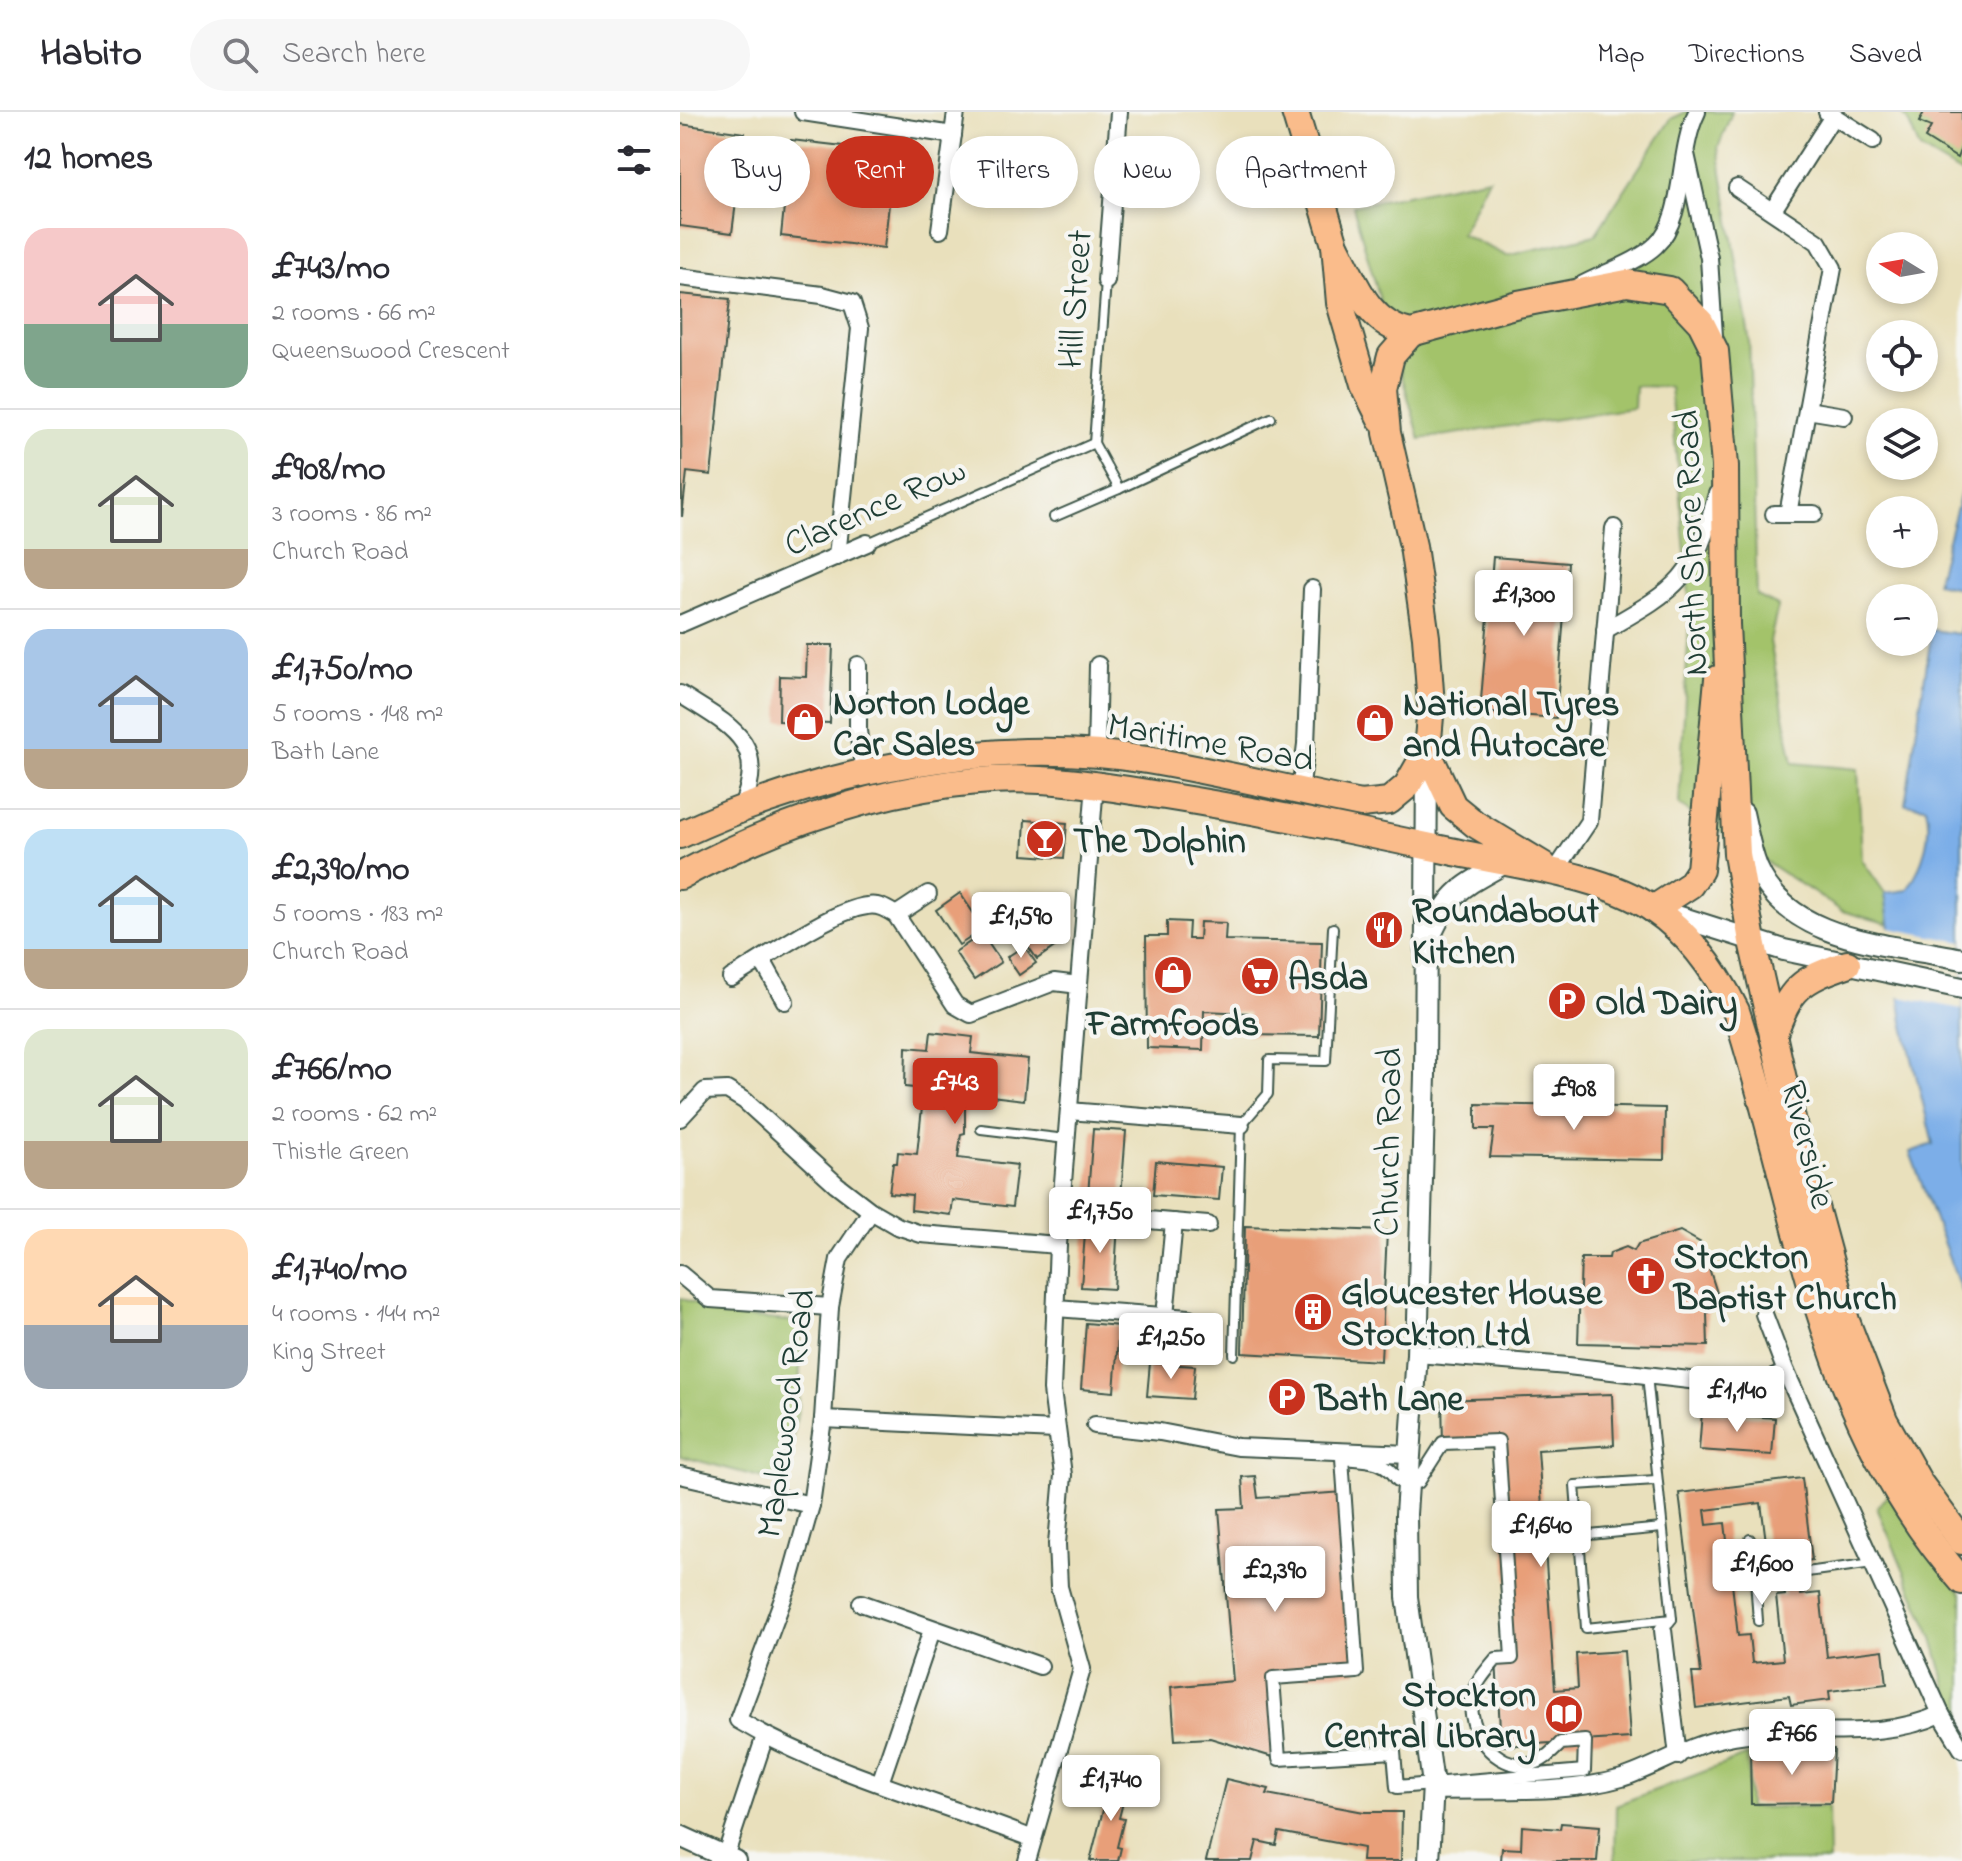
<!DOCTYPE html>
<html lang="en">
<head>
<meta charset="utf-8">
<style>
  :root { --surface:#fff; --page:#f7f7f7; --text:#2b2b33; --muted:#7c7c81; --line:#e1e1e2; --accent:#c8321e }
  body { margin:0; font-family:"Indie Flower",sans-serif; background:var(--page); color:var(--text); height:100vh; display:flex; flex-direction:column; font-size:30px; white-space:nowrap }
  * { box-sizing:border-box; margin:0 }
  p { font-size:26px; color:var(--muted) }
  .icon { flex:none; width:44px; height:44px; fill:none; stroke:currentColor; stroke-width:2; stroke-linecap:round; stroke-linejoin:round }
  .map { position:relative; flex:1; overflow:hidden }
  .details { display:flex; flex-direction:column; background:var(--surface); width:680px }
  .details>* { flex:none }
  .banner { position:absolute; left:24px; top:24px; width:760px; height:72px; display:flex; gap:16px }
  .needle { width:52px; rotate:281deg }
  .controls { position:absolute; left:1186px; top:120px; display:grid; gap:16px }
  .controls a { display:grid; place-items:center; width:72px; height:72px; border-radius:50%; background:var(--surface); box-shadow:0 4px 12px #0003; font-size:40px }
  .price { position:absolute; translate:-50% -68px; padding:0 18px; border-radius:8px; background:#fff; color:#222; font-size:26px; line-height:52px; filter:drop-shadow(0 2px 4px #0008) }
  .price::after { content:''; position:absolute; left:50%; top:48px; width:24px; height:18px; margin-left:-12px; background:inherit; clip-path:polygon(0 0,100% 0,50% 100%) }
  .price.on { background:var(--accent); color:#fff }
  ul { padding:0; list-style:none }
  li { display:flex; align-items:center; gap:24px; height:200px; padding:0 24px }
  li+li { border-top:2px solid var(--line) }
  li span { display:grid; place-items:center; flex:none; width:224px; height:160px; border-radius:24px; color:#555 }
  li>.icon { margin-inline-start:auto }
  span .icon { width:96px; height:96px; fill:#fffc; stroke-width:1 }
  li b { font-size:34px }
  h2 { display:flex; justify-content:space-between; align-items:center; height:96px; padding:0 24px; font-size:34px }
  .chip { padding:0 28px; border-radius:36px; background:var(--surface); box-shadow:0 4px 12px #0003; font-size:28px; line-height:72px }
  .chip.on { background:var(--accent); color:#fff }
  header { display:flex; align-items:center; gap:48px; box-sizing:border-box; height:112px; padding:0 40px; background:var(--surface); border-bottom:2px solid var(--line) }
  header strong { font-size:38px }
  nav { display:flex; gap:44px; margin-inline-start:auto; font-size:28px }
  .search { width:560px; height:72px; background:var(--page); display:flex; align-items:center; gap:20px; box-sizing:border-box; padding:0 28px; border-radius:44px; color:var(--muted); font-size:30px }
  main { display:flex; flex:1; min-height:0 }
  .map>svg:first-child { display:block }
</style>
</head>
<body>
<header>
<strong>Habito</strong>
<div class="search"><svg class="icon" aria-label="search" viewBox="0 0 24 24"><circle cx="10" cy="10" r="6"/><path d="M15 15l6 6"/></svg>Search here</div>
<nav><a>Map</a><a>Directions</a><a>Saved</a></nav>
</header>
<main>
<section class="details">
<h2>12 homes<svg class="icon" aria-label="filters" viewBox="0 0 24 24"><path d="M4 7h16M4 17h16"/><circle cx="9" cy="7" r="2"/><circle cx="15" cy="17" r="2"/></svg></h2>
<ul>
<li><span style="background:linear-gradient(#f6c9c9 60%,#7fa58c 0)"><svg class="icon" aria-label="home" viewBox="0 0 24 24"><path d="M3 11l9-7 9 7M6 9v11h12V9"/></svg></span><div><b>£743/mo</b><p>2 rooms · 66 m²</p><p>Queenswood Crescent</p></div></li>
<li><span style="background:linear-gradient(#dfe7d0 75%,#b9a48a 0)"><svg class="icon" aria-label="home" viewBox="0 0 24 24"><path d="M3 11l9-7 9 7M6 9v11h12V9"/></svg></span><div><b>£908/mo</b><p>3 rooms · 86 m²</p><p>Church Road</p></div></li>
<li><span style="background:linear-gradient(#a9c7e8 75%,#b9a48a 0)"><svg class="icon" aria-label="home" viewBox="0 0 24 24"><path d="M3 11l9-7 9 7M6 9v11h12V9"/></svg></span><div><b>£1,750/mo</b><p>5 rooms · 148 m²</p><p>Bath Lane</p></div></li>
<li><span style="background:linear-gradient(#bfe0f5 75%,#b9a48a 0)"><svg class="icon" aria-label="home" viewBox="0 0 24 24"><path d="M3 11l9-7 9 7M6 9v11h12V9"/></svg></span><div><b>£2,390/mo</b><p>5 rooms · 183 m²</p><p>Church Road</p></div></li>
<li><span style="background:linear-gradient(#dfe7d0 70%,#b9a48a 0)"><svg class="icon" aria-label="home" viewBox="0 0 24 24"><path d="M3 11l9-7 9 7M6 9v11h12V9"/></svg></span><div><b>£766/mo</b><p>2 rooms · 62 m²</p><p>Thistle Green</p></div></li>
<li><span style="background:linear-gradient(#ffd9b3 60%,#9aa5b1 0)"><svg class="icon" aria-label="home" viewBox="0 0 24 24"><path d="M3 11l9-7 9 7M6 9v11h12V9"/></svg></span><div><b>£1,740/mo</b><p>4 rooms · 144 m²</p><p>King Street</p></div></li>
</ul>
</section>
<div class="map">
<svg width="1282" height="1749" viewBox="0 0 1282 1749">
  <rect width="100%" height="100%" fill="#f6f6f2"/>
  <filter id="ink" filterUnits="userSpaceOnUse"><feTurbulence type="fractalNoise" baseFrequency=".0125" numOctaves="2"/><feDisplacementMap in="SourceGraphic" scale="16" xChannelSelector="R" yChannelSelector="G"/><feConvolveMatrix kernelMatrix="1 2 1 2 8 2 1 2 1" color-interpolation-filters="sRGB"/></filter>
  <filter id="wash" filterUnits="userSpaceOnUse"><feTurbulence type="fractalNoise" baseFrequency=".006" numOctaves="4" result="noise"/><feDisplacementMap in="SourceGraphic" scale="32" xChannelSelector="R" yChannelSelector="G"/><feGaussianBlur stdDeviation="1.8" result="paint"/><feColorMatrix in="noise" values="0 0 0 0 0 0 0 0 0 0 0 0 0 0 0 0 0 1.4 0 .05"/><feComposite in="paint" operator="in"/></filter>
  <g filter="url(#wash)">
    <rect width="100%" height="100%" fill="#e9e0bc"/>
    <g fill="#a3c36b" stroke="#618050" stroke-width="2">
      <polygon points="1005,0 1052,0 1038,36 1069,225 1077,484 1098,494 1090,529 1113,651 1178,657 1182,748 1205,781 1209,812 1162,799 999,693 1010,495 990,275 955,274 954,296 740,327 673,94 809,66 781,122 827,144 915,123 991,7"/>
      <polygon points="1219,0 1282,0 1282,62 1240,37 1227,7"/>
      <polygon points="0,1186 49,1204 121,1210 119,1295 102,1371 0,1344"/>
      <polygon points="1208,1382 1282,1482 1282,1602 1269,1583 1253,1526 1197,1396"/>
      <polygon points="1068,1643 1069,1696 1148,1694 1149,1749 935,1749 936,1693"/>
    </g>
    <g fill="#7baee8" stroke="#4d768e" stroke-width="2">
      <polygon points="1282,377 1282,477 1256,471"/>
      <path d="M1282 507V1181L1230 1040 1253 1032 1223 910 1205 781 1227 778C1243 753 1253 723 1246 695L1225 692 1252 518 1279 522Z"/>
    </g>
    <polygon fill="#e9e0bc" points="1205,815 1282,830 1282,897 1215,884"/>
    <g id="blocks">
      <g fill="#e89f79">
        <polygon points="1244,0 1282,0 1282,33 1277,46 1245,26 1251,15 1239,10"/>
        <polygon points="0,12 65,21 52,121 0,114"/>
        <polygon points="111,28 215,40 204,136 101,124"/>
        <polygon points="0,182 50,187 31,363 7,360 2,405"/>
        <polygon points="813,445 888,451 876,606 800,600"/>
        <polygon points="127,533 153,533 150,611 99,609 100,564 126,565"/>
        <polygon points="345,708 387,711 384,746 343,743"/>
        <polygon points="280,781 304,817 279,833 256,798"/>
        <polygon points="366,802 383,829 357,847 339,821"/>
        <polygon points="487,809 509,810 508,827 519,827 520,810 546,811 545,828 642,830 639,924 567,923 568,901 524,899 523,938 467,936 466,824 487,824"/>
        <polygon points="302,822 321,850 294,868 275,840"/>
        <polygon points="344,834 356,851 339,863 327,845"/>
        <polygon points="251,920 293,925 291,941 348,947 344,988 285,981 285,1021 281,1022 278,1046 337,1053 332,1095 273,1088 271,1103 231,1098 232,1083 209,1081 213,1051 217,1051 218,1040 237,1042 244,977 225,975 226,935 249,937"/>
        <polygon points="796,992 985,996 984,1048 810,1045 814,1017 796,1017"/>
        <polygon points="413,1017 446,1019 441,1085 408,1083"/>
        <polygon points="476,1049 542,1055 539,1088 473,1083"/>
        <polygon points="406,1108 438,1111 434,1177 401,1175"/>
        <polygon points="565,1114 707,1119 701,1249 562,1241"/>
        <polygon points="1000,1119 1021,1131 1037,1181 1027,1202 1028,1234 898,1231 901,1146 929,1146 930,1141 946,1135 954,1139 958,1132"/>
        <polygon points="406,1211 439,1214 434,1280 401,1277"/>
        <polygon points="470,1251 515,1254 512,1287 467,1284"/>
        <polygon points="932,1282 934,1333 858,1338 875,1578 898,1576 896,1542 944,1539 950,1626 821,1634 816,1547 832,1546 818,1329 763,1331 762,1288"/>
        <polygon points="1022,1300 1095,1306 1092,1343 1019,1338"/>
        <polygon points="575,1364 578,1386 665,1380 677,1560 593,1566 599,1647 530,1626 495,1628 491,1575 553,1569 539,1397 564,1396 562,1365"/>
        <polygon points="1122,1366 1132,1448 1089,1453 1081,1391 1025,1398 1027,1413 1045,1411 1058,1524 1069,1523 1072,1551 1103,1548 1096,1484 1105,1483 1103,1472 1119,1470 1121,1483 1140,1481 1147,1545 1203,1538 1207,1572 1149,1579 1150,1588 1111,1593 1109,1584 1016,1596 1012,1561 1021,1561 999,1381"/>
        <polygon points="1154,1637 1151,1691 1071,1692 1070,1639"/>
        <polygon points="432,1663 449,1667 439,1706 444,1707 437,1735 441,1736 438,1749 410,1749"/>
        <polygon points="546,1667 589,1677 587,1682 684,1700 722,1700 721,1749 682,1749 683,1736 599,1720 596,1733 577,1729 572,1749 526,1749"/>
        <polygon points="881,1711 920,1714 917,1749 821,1749 822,1736 841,1737 842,1714 880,1717"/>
      </g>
    </g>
  </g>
  <g filter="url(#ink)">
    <use href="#blocks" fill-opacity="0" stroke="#3d5548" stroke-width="2"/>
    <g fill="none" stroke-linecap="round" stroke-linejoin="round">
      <defs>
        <g id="service">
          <polyline points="414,331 439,377 591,306"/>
          <polyline points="414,331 426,169"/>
          <polyline points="374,405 439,377"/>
          <polyline points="188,431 414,331"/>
          <polyline points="301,1017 386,1027"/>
          <polyline points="554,1243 561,1013 588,982 589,948 646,949 653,816"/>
          <polyline points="967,1263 992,1507 989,1511"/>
          <polyline points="976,1368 895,1373 906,1516 992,1507"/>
          <polyline points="899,1424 982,1416"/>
          <polyline points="1070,1427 1075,1467"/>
          <polyline points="1078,1509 1075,1467 1193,1451"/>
        </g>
        <path id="pedestrian" d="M818 1329 832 1546 816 1547C807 1558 795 1571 792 1585 786 1618 815 1658 850 1652 863 1650 873 1639 881 1631L905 1629 904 1659 717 1675 714 1640 599 1647 593 1566 677 1560 662 1346C685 1348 705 1346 718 1368L738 1370 763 1331Z"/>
        <g id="minor">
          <polyline points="123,0 273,23"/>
          <polyline points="1147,0 1193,29"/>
          <polyline points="1006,42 1029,146 1034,224"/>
          <polyline points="1057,76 1138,130 1153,156 1108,402"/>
          <polyline points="1093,98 1153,4"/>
          <polyline points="260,118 276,0"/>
          <polyline points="0,165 142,183 172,191 180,216 157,445"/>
          <polyline points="426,169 439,0"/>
          <path d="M900 174C922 162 960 149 976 133 1006 105 997 40 1017 0"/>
          <polyline points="1127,298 1164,304"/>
          <polyline points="1094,402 1134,402"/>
          <polyline points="0,512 187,431"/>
          <path d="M925 518C1000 475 1013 468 1037 382"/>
          <polyline points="178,553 178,619 184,661"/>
          <path d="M0 582C50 614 89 629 62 694"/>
          <polyline points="416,643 418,553"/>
          <polyline points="620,680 626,632 632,477"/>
          <polyline points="874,761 909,709 934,416"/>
          <polyline points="216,803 248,782"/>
          <polyline points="82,848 105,889"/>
          <path d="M51 866C84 847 152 798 187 794 199 792 206 797 216 803L275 893 291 902 374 870 399 873"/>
          <polyline points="389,999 561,1013"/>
          <polyline points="0,1006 25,979 47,978 65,989 156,1072 191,1099 217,1114 241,1122 378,1133"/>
          <path d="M191 1099 159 1147 150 1195 143 1307 131 1393 110 1468 58 1608C149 1662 255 1688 353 1727"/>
          <polyline points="456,1107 528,1113"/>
          <polyline points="0,1162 30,1187 150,1195"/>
          <polyline points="376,1196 509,1206"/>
          <polyline points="1084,1202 1106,1260 1261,1602 1282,1637"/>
          <polyline points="485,1204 494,1110"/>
          <polyline points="737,1242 888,1254 1061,1274 1084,1270 1106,1260"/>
          <polyline points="143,1307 376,1318"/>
          <polyline points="415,1313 480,1320 558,1335 730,1342"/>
          <polyline points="0,1363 131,1393"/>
          <polyline points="181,1491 360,1554"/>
          <polyline points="983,1518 998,1644"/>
          <polyline points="200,1671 252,1518"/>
          <path d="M753 1679C814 1677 883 1683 942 1666 976 1655 1009 1633 1044 1626 1114 1610 1195 1633 1261 1602"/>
          <polyline points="45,1745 85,1624"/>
          <polyline points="347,1749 402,1557 379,1475 377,1432 383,1363 372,1278 378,1133 415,672"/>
        </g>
        <g id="tertiary">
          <polyline points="747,647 745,963 737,1242 726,1402 727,1485 753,1672 749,1749"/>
          <path d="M1063 701C1067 718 1070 738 1077 755 1109 831 1211 832 1282 847"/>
          <polyline points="981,799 1104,838 1282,876"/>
          <path d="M749 827C771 778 779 777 825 751"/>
          <polyline points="0,1724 55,1749"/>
        </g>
        <g id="primary">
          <polyline points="615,0 655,133 660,191 684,273 701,307"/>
          <path d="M655 133C674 168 687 213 731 221L838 192 947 171 990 178 1021 211 1035 239 1045 354 1046 512 1057 742 1072 829 1116 1025 1166 1209 1204 1308 1240 1372 1282 1429"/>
          <polyline points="747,639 773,694 795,712 863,753"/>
          <path d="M0 723C139 658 314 623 467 648 539 660 610 678 681 692L709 689 727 674 747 639 751 593 746 525 733 434 707 321 703 276 711 244 731 221"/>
          <path d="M0 764C93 714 192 678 298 669 361 663 423 674 485 684 580 699 675 719 770 739 832 753 920 761 973 797 1010 822 1037 861 1056 899 1121 1100 1136 1302 1282 1469"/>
          <polyline points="973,797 1010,773 1020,758 1038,567"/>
          <path d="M1093 924C1110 876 1120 868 1167 852"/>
        </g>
      </defs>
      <use href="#service" stroke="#3d5548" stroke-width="12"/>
      <use href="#pedestrian" stroke="#3d5548" stroke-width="16"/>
      <use href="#minor" stroke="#3d5548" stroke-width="20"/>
      <use href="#tertiary" stroke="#3d5548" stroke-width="24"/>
      <use href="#primary" stroke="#3d5548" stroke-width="30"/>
      <use href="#service" stroke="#fff" stroke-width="8"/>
      <use href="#pedestrian" stroke="#fff" stroke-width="12"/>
      <use href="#minor" stroke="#fff" stroke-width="16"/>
      <use href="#tertiary" stroke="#fff" stroke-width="20"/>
      <use href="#primary" stroke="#fabc8b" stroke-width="26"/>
    </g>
  </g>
  <defs>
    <symbol id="shop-disc" viewBox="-11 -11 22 22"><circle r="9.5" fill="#c8321e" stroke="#f6f6f2"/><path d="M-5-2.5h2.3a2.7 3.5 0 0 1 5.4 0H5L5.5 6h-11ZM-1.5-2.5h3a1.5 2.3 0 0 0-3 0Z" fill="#fff"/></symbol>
    <symbol id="bar-disc" viewBox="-11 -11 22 22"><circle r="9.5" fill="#c8321e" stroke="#f6f6f2"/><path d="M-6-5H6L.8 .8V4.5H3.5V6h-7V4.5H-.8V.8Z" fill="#fff"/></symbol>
    <symbol id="restaurant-disc" viewBox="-11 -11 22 22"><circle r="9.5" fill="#c8321e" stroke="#f6f6f2"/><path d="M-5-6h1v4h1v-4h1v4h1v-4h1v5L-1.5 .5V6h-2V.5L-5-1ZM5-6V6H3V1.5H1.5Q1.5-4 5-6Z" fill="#fff"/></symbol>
    <symbol id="supermarket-disc" viewBox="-11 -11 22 22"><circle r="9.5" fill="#c8321e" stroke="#f6f6f2"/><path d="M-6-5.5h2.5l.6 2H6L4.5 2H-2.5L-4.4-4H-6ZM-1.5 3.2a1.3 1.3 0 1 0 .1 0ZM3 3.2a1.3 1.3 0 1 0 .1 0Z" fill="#fff"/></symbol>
    <symbol id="parking-disc" viewBox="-11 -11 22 22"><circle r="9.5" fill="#c8321e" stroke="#f6f6f2"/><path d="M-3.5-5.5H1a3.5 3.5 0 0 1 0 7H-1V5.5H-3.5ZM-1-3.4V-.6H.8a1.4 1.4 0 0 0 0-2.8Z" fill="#fff"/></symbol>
    <symbol id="church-disc" viewBox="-11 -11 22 22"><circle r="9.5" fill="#c8321e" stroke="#f6f6f2"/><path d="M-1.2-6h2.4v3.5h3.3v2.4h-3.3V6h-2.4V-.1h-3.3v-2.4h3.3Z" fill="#fff"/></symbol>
    <symbol id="building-disc" viewBox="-11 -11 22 22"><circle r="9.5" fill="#c8321e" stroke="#f6f6f2"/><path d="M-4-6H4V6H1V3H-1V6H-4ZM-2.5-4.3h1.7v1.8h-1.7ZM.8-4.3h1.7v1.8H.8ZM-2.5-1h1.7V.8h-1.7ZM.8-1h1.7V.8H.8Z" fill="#fff"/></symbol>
    <symbol id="library-disc" viewBox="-11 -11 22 22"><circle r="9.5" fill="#c8321e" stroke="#f6f6f2"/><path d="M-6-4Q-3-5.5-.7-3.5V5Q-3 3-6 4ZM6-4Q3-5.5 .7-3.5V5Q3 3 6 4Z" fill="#fff"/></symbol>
  </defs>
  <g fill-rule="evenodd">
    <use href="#shop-disc" x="103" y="588" width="44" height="44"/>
    <use href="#shop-disc" x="673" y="589" width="44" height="44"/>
    <use href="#bar-disc" x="343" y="705" width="44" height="44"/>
    <use href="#restaurant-disc" x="682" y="796" width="44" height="44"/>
    <use href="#shop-disc" x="471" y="841" width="44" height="44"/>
    <use href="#supermarket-disc" x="558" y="842" width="44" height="44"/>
    <use href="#parking-disc" x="865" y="867" width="44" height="44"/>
    <use href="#church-disc" x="944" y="1142" width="44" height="44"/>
    <use href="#building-disc" x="611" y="1178" width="44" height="44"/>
    <use href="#parking-disc" x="585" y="1263" width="44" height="44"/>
    <use href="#library-disc" x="862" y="1580" width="44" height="44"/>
  </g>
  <g text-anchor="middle" stroke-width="8" stroke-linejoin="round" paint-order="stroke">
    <g font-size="36" fill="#1f3d34" stroke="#f6f6f2">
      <text transform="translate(393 187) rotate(-86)" y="13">Hill Street</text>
      <text transform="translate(194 393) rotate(-24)" y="13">Clarence Row</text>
      <text transform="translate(1009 431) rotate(-92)" y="13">North Shore Road</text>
      <text transform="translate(531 628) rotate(10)" y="13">Maritime Road</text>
      <text transform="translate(706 1030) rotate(-89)" y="13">Church Road</text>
      <text transform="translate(1130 1032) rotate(76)" y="13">Riverside</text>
      <text transform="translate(104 1301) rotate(-82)" y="13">Maplewood Road</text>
    </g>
    <g font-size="36" font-weight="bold" fill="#1f3d34" stroke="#f6f6f2" text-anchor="start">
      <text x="153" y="602">Norton Lodge<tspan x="153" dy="41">Car Sales</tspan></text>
      <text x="723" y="603">National Tyres<tspan x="723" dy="41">and Autocare</tspan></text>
      <text x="393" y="740">The Dolphin</text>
      <text x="732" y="810">Roundabout<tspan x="732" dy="41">Kitchen</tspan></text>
      <text x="608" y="877">Asda</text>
      <text x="915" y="902">Old Dairy</text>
      <text x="493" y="923" text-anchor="middle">Farmfoods</text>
      <text x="994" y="1156">Stockton<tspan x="994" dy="41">Baptist Church</tspan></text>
      <text x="661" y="1192">Gloucester House<tspan x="661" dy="41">Stockton Ltd</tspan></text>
      <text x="635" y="1298">Bath Lane</text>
      <text x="856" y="1594" text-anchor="end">Stockton<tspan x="856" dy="41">Central Library</tspan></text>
    </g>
  </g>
</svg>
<div class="controls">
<a><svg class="needle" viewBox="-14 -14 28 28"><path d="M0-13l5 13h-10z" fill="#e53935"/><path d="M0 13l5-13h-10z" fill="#7c7c81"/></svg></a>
<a><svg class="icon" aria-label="locate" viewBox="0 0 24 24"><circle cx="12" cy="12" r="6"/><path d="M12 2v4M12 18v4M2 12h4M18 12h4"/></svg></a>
<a><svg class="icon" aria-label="layers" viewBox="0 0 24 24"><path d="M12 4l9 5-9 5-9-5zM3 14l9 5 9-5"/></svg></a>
<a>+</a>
<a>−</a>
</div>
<b class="price" style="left:844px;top:526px">£1,300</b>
<b class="price" style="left:341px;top:848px">£1,590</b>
<b class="price on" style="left:275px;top:1014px">£743</b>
<b class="price" style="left:894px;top:1020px">£908</b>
<b class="price" style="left:420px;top:1143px">£1,750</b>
<b class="price" style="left:491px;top:1269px">£1,250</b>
<b class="price" style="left:1057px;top:1322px">£1,140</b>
<b class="price" style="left:861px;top:1457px">£1,640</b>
<b class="price" style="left:1082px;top:1495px">£1,600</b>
<b class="price" style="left:595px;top:1502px">£2,390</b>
<b class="price" style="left:1112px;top:1665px">£766</b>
<b class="price" style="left:431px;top:1711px">£1,740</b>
<div class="banner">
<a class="chip">Buy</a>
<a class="chip on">Rent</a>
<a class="chip">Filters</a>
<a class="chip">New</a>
<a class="chip">Apartment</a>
</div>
</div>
</main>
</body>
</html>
